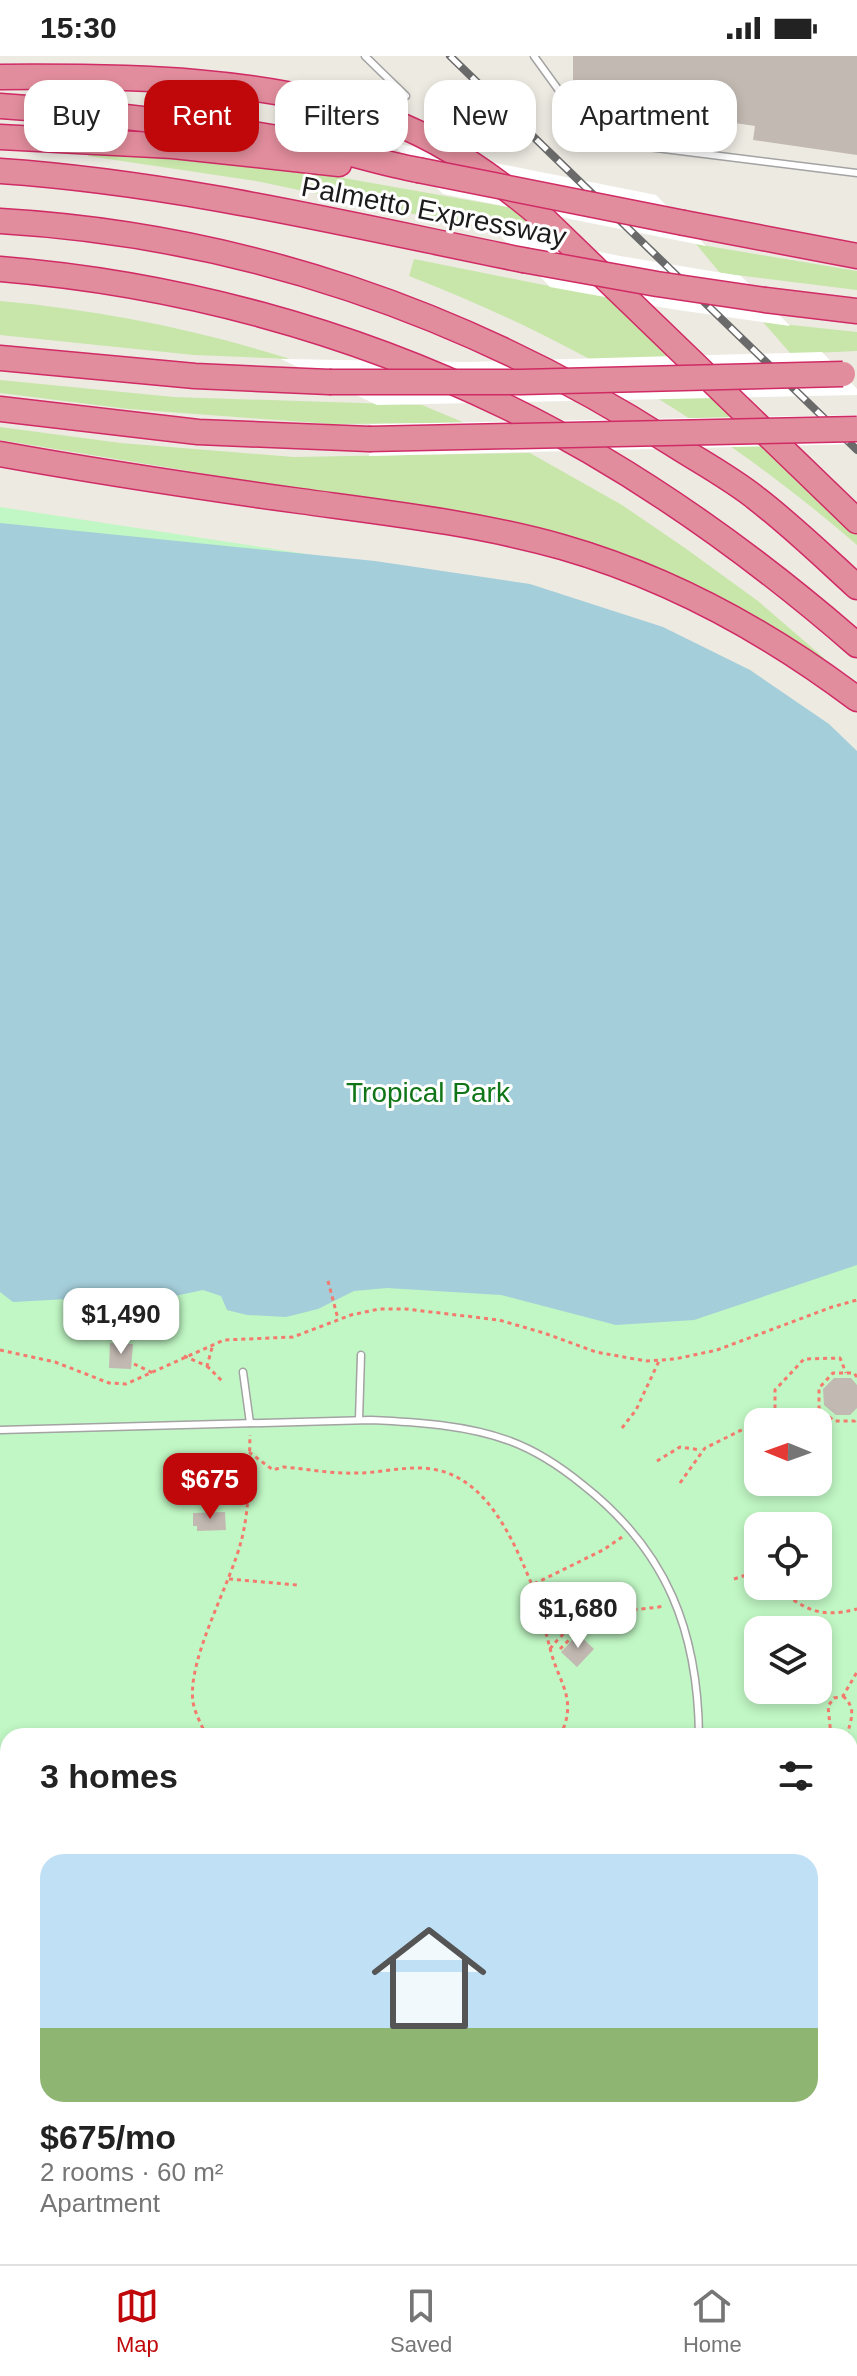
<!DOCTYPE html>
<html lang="en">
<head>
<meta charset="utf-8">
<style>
  :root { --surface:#fff; --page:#f6f6f6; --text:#222; --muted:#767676; --line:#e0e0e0; --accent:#c0080a }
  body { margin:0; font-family:Helvetica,sans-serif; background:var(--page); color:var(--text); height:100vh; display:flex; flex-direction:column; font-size:30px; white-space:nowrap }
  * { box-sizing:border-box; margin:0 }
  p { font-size:26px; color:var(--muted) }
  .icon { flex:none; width:44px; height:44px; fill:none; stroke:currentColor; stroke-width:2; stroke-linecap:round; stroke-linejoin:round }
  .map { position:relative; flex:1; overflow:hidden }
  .side { position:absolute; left:0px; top:1672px; width:858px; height:536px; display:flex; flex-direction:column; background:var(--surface); border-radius:24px 24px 0 0; box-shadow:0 4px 12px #0003 }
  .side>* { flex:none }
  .guide { position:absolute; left:24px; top:24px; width:810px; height:72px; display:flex; gap:16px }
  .needle { width:52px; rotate:271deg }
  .buttons { position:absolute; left:744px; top:1352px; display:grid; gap:16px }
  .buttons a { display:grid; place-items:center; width:88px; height:88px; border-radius:16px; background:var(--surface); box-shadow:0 4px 12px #0003; font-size:40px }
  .price { position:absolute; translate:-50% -68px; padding:0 18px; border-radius:16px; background:#fff; color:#222; font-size:26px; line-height:52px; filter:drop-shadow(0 2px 4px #0008) }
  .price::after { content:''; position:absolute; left:50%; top:48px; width:24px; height:18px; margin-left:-12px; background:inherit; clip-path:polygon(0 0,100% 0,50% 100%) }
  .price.active { background:var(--accent); color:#fff }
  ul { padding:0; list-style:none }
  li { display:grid; align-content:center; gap:16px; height:424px; padding:0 40px }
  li+li { border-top:2px solid var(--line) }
  li span { display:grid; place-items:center; height:248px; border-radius:24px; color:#555 }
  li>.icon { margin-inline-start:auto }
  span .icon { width:144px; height:144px; fill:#fffc; stroke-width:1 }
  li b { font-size:34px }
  h2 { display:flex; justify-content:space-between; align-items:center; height:96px; padding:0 40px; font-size:34px }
  .chip { padding:0 28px; border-radius:24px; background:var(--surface); box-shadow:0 4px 12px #0003; font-size:28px; line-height:72px }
  .chip.active { background:var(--accent); color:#fff }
  .status { display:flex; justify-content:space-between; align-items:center; height:56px; padding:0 40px; background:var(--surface); direction:ltr }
  .status svg { height:22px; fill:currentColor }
  .tabs { display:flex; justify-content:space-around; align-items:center; height:112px; border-top:2px solid var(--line); background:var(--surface); font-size:22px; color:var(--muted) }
  .tabs a { display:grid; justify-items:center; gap:4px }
  .tabs .active { color:var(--accent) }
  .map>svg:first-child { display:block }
</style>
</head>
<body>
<div class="status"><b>15:30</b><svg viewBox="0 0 49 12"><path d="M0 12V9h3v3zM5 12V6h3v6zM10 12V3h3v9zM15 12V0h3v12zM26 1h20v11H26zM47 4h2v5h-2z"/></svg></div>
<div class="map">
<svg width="857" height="2208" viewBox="0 0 857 2208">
  <rect width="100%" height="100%" fill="#edeae2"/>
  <g fill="#c8e6aa">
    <path d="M88 96 205 105 338 121 519 153 857 479V489C722 372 575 284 409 220L414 203 549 230 495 175 256 125 88 100Z"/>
    <polygon points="696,188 857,215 857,234 720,217"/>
    <path d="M0 245C99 254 195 273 290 303L194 299 0 279Z"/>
    <polygon points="763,266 857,276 857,295 791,298"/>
    <polygon points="0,324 174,341 422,349 465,367 330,368 128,353 0,337"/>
    <polygon points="0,371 121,387 294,401 530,397 622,449 685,492 758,545 824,602 820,606 481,463 0,384"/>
  </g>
  <path fill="#c0f7c4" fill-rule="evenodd" d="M0 451 554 536 750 614 857 705V2208H0ZM758 1366H818V1426H758ZM758 1470H818V1530H758ZM758 1574H818V1634H758ZM8 1680H850V2200H8Z"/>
  <polygon fill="#a4ceda" points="0,467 375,505 530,528 663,571 750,614 829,668 857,695 857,1209 694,1264 616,1269 501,1239 387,1232 354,1235 318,1253 286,1261 247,1259 227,1254 221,1240 203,1234 128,1250 68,1243 13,1246 0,1236"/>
  <g fill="#fff">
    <polygon points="390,86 656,139 706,190 443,138"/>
    <polygon points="495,175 620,200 741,220 790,270 671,253 550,231"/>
    <polygon points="822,296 857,333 857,339 377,349 281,303 465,306"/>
    <polygon points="857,359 857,388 369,400 370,368"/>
  </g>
  <g fill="#c2b9b2">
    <polygon points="573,0 857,0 857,99 753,84 755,70 573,43"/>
    <polygon points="110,1287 133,1288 131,1313 109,1312"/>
    <polygon points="834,1322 851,1322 857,1329 857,1352 850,1359 836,1359 824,1349 823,1333"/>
    <polygon points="225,1456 226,1474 197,1475 197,1470 193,1470 193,1457"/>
    <polygon points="578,1578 594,1593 577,1611 561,1596"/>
  </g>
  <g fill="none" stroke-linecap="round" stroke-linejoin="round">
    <defs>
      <g id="service">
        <polyline points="365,0 406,40"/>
        <polyline points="534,0 568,47 632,89 857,117"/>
        <polyline points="243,1316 250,1367"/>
        <polyline points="359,1364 361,1299"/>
        <path d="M0 1374 371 1364C416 1366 467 1369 510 1385 537 1395 561 1411 583 1429 667 1495 698 1575 699 1680"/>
        <polyline points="850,2041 857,2048"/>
      </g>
      <g id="motorway">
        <path d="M0 21C129 20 266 21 390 65 446 86 497 123 543 162L857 465"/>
        <path d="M0 50C102 57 203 68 304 87 343 94 379 107 418 114"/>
        <polyline points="0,81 173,90 339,108"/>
        <path d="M0 115C177 127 350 169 523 204"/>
        <path d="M0 165C241 179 468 257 671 387 699 405 731 422 757 443 792 470 824 501 857 531"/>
        <polyline points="684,167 857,200"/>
        <path d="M0 213C174 227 350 274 507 351 634 413 751 497 857 589"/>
        <polyline points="765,244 857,255"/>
        <polyline points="0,302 195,320 329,326"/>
        <polyline points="0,353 198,376 369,383"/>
        <path d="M0 398C100 416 199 431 300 445 388 457 477 467 562 491 670 522 768 576 857 643"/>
      </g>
    </defs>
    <use href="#service" stroke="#a3a3a3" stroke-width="9"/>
    <use href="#motorway" stroke="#d02b65" stroke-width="27"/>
    <g stroke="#f47a6d" stroke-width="3" stroke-dasharray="4 4" stroke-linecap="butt">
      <polyline points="328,1225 338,1263"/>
      <polyline points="0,1294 55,1306 109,1327 126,1328 224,1284 293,1281 351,1259 379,1253 406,1253 499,1264 544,1277 596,1296 646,1305 675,1303 717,1294 832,1251 857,1244"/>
      <polyline points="184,1300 207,1310 213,1288"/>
      <polyline points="134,1308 153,1317"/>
      <polyline points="207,1310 224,1327"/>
      <polyline points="857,1321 854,1317 833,1317 819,1332 819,1352 834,1365 855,1365 857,1363"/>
      <polyline points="759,1366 775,1359 775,1334 804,1303 840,1302 846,1317"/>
      <polyline points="622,1372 636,1354 659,1305"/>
      <path d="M249 1396 273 1414 283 1411C308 1413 332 1418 357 1417 384 1417 410 1408 437 1414 489 1425 514 1486 532 1529"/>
      <polyline points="657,1405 680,1391 701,1394"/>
      <polyline points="680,1427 705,1392 758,1366"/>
      <polyline points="191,1446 247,1444"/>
      <polyline points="229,1523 297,1529"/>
      <polyline points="734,1523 758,1515"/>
      <path d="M774 1530C805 1553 818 1563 857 1553"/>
      <path d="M550 1593C584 1549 616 1558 665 1550"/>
      <polyline points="560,1593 578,1575"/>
      <path d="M843 1640C857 1653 851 1662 847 1680"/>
      <path d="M206 1680C202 1669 195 1658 193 1646 187 1602 231 1528 242 1482 250 1449 249 1413 250 1379"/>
      <path d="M560 1680C578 1644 560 1629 551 1596 545 1574 540 1551 532 1529L603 1494 622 1481"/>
      <polyline points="831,1680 828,1650 834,1642 843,1640 857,1616"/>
      <polyline points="850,1693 857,1703"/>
      <polyline points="850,1730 857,1722"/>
      <polyline points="850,1768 856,1768 852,1728"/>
      <polyline points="850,1780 857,1779"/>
      <polyline points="850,1919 857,1925"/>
      <polyline points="0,2073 8,2074"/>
      <polyline points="78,2200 78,2208"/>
      <polyline points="718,2200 729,2208"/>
      <polyline points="127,2208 138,2200"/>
    </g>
    <use href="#service" stroke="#fff" stroke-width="6"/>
    <use href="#motorway" stroke="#e28d9d" stroke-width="24"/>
    <defs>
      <polyline id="rail" points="450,0 857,394"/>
    </defs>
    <use href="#rail" stroke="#6a6a6a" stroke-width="8"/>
    <use href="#rail" stroke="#fff" stroke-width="5" stroke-dasharray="15" stroke-linecap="butt"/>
    <defs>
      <g id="motorway-bridge">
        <polyline points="418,114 684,167"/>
        <polyline points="523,204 657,228 765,244"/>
        <polyline points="329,326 521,326 843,318"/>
        <polyline points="369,383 857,373"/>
      </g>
    </defs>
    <use href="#motorway-bridge" stroke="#d02b65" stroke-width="27" stroke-linecap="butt"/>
    <use href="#motorway-bridge" stroke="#e28d9d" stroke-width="24"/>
  </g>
  <g text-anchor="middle" stroke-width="6" stroke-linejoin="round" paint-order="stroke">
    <g font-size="28" fill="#1c1c1c" stroke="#fff">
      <text transform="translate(434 155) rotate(11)" y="10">Palmetto Expressway</text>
    </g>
    <g font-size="28" fill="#107517" stroke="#fff">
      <text x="428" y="1046">Tropical Park</text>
    </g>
  </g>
</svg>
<div class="buttons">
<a><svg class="needle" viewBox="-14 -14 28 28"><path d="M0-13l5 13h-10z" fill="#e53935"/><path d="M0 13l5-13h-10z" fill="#767676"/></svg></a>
<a><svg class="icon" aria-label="locate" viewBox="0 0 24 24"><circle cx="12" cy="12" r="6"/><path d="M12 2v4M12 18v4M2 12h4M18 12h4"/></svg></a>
<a><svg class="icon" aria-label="layers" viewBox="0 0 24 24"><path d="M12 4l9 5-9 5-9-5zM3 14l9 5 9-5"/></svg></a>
</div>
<b class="price" style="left:121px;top:1300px">$1,490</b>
<b class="price active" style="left:210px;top:1465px">$675</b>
<b class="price" style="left:578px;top:1594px">$1,680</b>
<div class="guide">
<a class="chip">Buy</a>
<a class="chip active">Rent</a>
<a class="chip">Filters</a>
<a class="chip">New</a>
<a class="chip">Apartment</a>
</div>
<section class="side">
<h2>3 homes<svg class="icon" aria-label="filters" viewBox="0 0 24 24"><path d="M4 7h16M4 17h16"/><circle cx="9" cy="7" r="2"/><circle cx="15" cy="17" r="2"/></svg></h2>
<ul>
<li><span style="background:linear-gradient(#bfe0f5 70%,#8fb573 0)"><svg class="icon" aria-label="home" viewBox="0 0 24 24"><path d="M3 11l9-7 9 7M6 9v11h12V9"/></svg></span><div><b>$675/mo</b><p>2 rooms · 60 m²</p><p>Apartment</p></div></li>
</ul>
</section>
</div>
<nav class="tabs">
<a class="active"><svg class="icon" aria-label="map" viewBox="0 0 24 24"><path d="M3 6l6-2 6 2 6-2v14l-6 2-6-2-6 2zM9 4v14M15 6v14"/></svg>Map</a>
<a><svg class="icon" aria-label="saved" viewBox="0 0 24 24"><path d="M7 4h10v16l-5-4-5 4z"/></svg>Saved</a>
<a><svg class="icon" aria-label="home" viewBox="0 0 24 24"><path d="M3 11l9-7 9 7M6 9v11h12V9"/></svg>Home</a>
</nav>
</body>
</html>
